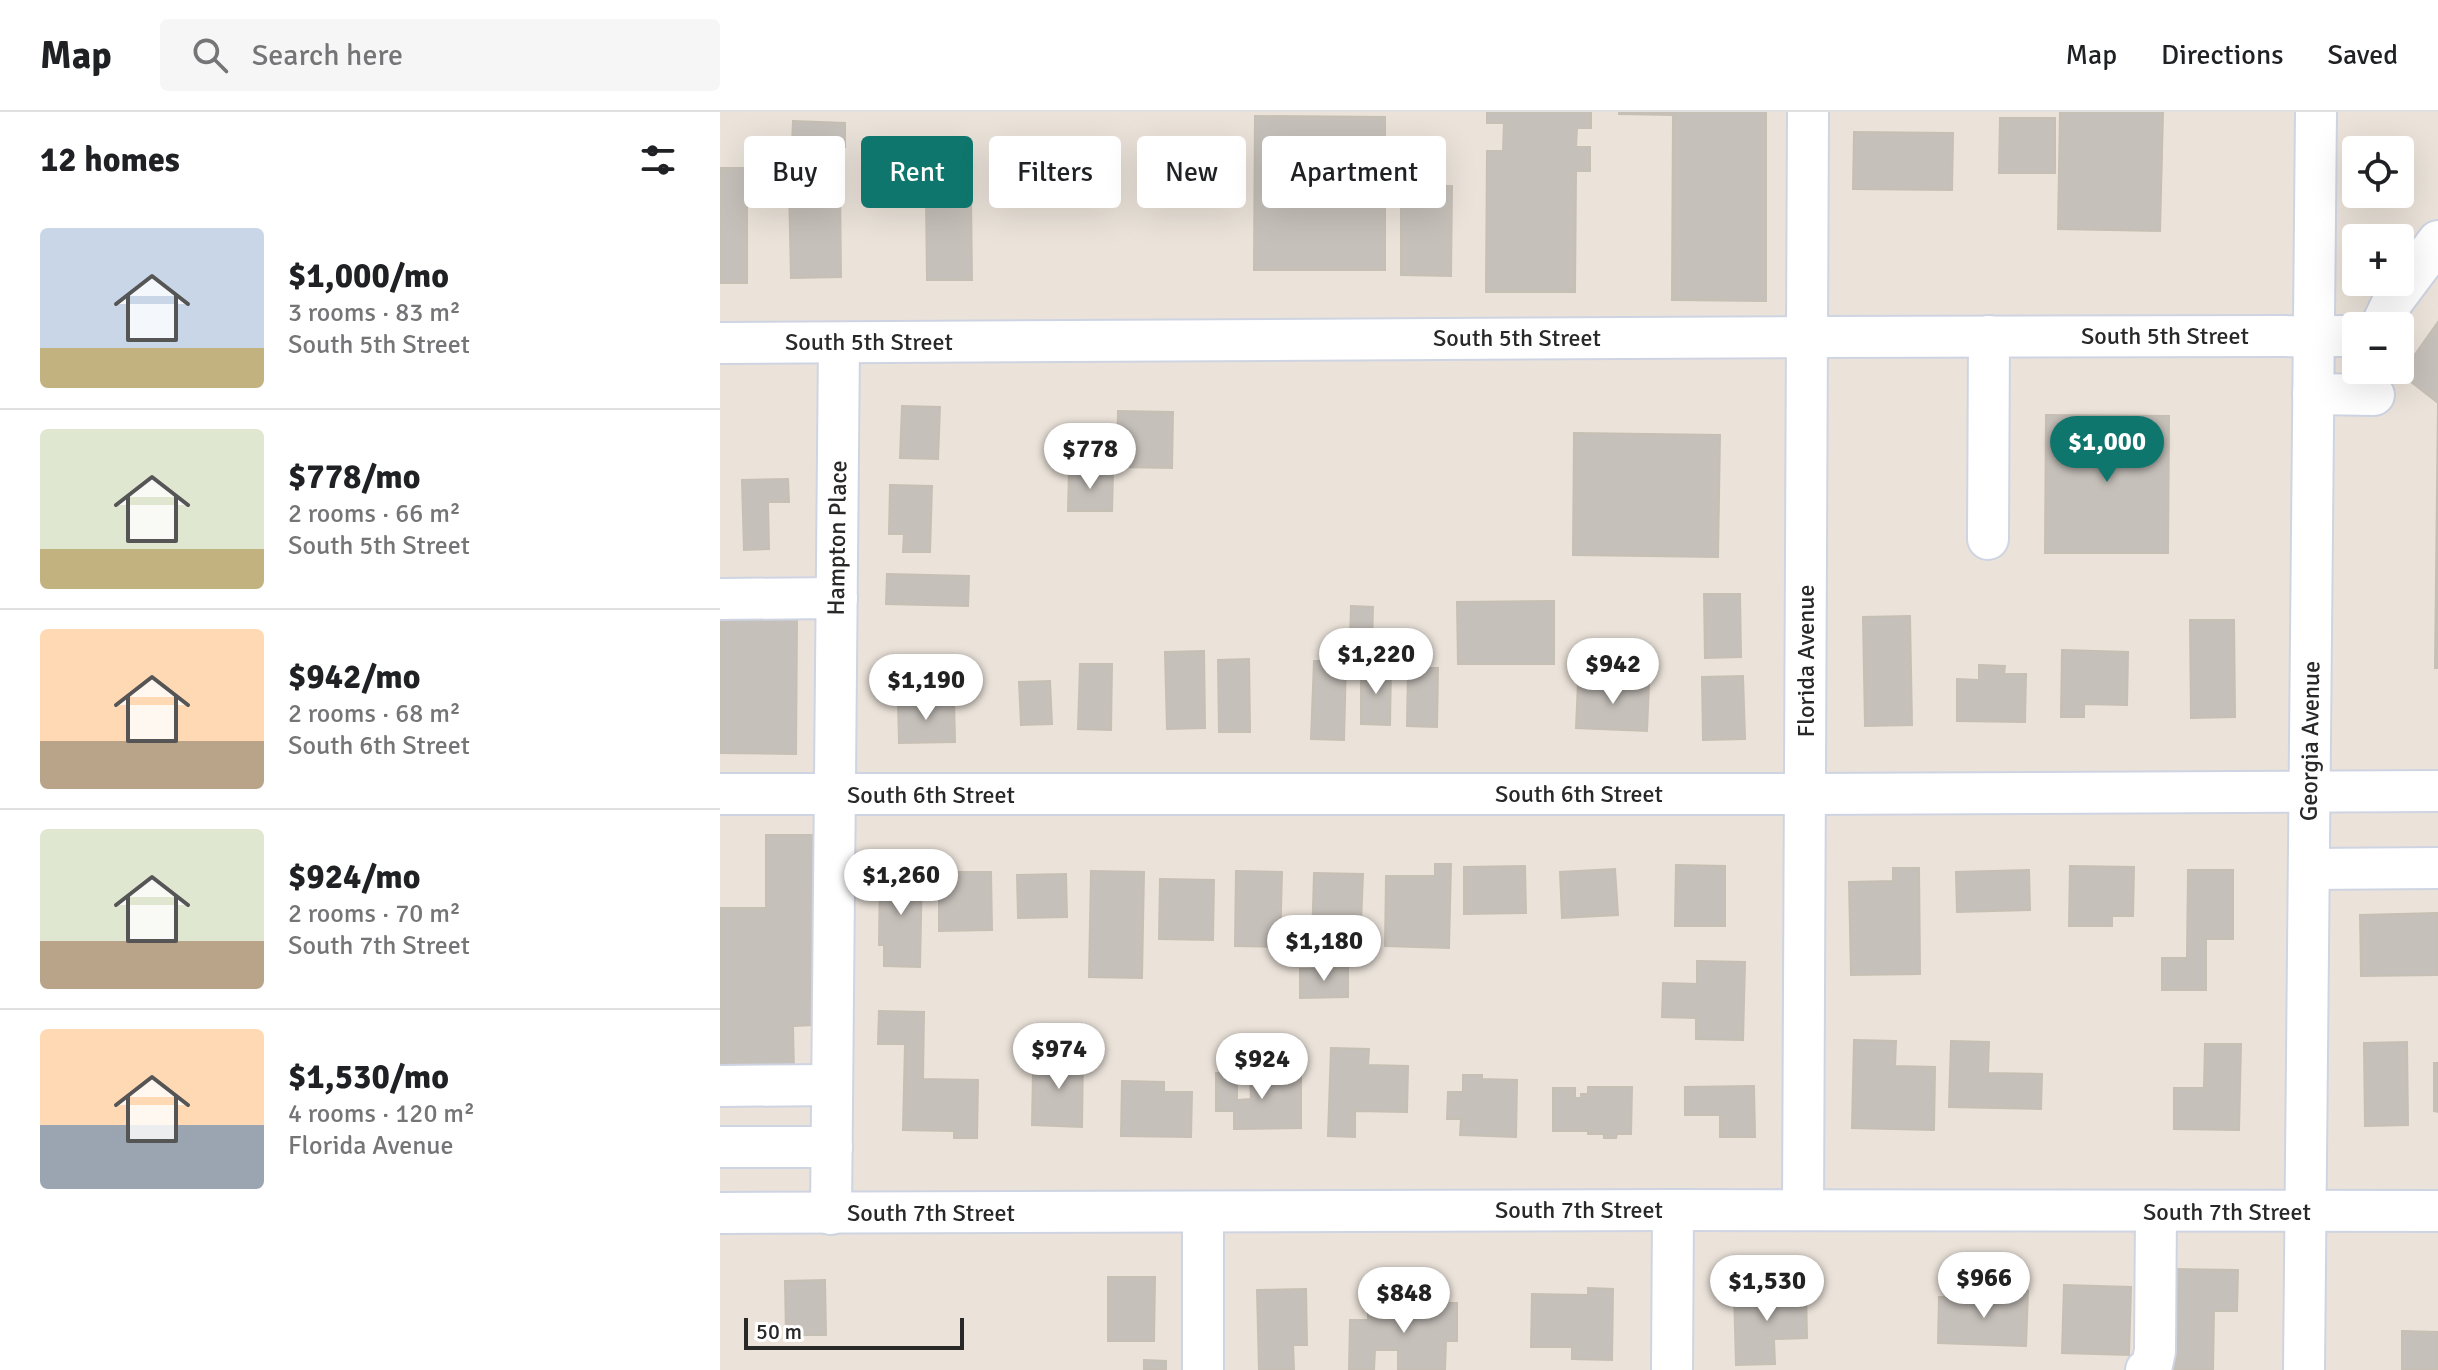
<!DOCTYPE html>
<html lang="en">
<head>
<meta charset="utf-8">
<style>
  :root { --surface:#fff; --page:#f6f6f6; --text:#202124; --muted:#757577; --line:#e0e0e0; --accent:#0f766e }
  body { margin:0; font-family:Signika,sans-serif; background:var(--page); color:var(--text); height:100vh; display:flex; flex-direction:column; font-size:30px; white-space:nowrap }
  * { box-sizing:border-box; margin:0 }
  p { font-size:26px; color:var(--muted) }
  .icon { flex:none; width:44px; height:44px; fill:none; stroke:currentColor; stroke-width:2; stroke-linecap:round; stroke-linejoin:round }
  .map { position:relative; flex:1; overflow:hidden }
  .sheet { display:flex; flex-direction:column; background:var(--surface); width:720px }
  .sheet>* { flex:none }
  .top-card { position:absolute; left:24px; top:24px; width:760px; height:72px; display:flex; gap:16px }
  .tools { position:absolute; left:1622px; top:24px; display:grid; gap:16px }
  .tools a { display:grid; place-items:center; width:72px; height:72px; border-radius:8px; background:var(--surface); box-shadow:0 8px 32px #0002; font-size:40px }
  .scale { position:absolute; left:24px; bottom:20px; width:220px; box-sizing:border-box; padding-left:8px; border:4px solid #282828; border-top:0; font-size:22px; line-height:28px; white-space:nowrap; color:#282828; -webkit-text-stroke:6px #fff; paint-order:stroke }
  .price { position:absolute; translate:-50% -68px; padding:0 18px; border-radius:28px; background:#fff; color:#222; font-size:26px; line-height:52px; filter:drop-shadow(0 2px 4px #0008) }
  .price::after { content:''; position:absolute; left:50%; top:48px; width:24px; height:18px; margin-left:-12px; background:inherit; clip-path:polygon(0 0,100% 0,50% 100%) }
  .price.active { background:var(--accent); color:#fff }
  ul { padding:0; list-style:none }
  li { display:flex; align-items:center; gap:24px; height:200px; padding:0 40px }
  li+li { border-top:2px solid var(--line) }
  li span { display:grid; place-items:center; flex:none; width:224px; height:160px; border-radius:8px; color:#555 }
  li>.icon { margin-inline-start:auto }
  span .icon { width:96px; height:96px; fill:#fffc; stroke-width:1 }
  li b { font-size:34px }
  h2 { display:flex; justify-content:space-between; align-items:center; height:96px; padding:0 40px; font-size:34px }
  .chip { padding:0 28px; border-radius:8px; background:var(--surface); box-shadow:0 8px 32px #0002; font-size:28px; line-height:72px }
  .chip.active { background:var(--accent); color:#fff }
  header { display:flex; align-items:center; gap:48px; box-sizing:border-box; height:112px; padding:0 40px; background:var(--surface); border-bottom:2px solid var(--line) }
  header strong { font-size:38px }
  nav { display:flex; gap:44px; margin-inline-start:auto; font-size:28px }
  .search { width:560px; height:72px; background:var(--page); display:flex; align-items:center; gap:20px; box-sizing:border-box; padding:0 28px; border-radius:8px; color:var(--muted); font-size:30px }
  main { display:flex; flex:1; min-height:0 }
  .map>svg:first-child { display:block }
</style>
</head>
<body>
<header>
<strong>Map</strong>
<div class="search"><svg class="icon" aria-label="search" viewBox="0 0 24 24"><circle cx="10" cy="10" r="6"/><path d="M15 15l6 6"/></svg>Search here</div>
<nav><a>Map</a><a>Directions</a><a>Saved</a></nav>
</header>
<main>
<section class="sheet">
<h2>12 homes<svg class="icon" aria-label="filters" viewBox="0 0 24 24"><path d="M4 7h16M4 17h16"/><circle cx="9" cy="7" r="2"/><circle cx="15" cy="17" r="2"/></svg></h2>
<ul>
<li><span style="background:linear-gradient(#c9d6e8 75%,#c2b280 0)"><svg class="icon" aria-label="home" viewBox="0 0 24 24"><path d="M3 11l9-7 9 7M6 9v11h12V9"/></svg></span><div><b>$1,000/mo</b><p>3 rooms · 83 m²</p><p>South 5th Street</p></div></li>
<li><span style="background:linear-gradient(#dfe7d0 75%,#c2b280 0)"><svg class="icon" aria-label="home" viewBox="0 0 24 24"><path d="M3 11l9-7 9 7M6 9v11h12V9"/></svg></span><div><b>$778/mo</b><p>2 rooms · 66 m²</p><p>South 5th Street</p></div></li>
<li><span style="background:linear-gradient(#ffd9b3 70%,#b9a48a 0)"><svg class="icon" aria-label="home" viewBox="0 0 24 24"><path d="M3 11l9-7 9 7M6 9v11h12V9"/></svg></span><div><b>$942/mo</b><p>2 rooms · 68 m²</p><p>South 6th Street</p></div></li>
<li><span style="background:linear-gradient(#dfe7d0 70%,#b9a48a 0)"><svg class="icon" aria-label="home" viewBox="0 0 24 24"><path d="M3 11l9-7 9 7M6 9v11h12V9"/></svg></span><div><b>$924/mo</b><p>2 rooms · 70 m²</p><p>South 7th Street</p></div></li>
<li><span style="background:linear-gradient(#ffd9b3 60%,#9aa5b1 0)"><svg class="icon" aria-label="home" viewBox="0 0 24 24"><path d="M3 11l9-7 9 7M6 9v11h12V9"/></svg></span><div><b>$1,530/mo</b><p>4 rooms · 120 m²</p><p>Florida Avenue</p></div></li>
</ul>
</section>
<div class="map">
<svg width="1718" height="1258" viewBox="0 0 1718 1258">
  <rect width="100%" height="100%" fill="#ebe3da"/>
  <g fill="#c6c0ba" stroke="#c6bfb4" stroke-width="2">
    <polygon points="767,0 871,0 871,16 857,16 856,35 870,35 870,59 856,59 855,180 766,180 767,39 783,39 784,11 767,11"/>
    <polygon points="899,0 1046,0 1046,189 952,188 953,3 899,2"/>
    <polygon points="1340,0 1443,0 1440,119 1338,117"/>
    <polygon points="535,4 665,5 665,158 534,158"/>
    <polygon points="1280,6 1335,6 1335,61 1279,61"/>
    <polygon points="73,9 125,11 125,35 72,33"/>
    <polygon points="1134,20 1233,21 1232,78 1133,77"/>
    <rect x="0" y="56" width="27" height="115"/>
    <polygon points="120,74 121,165 71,166 69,75"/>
    <polygon points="681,74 732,74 731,164 681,163"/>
    <polygon points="251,84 252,168 207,168 206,85"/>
    <polygon points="1718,210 1718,556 1715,556 1718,291 1681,262"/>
    <polygon points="182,294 220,295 218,347 180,346"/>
    <polygon points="398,299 453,300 452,356 397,355"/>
    <polygon points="1326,303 1449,304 1448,441 1325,441"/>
    <polygon points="854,321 1000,323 998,445 853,443"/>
    <polygon points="349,359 393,360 392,399 348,399"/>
    <polygon points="68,367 69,390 48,390 49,437 24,438 22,368"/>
    <polygon points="170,373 212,374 210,440 183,440 184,422 169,422"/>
    <polygon points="167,462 249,464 248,494 166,492"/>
    <polygon points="984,482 1020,482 1021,545 985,546"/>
    <polygon points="834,489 834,552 738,552 737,490"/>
    <polygon points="631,494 653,495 652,530 630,530"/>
    <polygon points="1190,504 1192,613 1145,614 1143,505"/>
    <polygon points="0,506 77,507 76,642 0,641"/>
    <polygon points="1470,508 1514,508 1515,605 1471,606"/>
    <polygon points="1342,538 1408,540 1407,593 1364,592 1364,605 1341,605"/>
    <polygon points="484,539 485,616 447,617 445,540"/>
    <polygon points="529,547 530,620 499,620 498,548"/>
    <polygon points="594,549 626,549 624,628 591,627"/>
    <polygon points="360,552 392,552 391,618 358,617"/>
    <polygon points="1259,553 1285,554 1284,562 1306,562 1305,610 1237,609 1237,567 1259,568"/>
    <polygon points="641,556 671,556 670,613 641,612"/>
    <polygon points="688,556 718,556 717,615 687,614"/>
    <polygon points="1023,564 1025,627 983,628 982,565"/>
    <polygon points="330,569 332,612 301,613 299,570"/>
    <polygon points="858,570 929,572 927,619 856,616"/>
    <polygon points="178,589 234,589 235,630 179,631"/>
    <polygon points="46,723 93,723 94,913 73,914 74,960 0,960 0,796 46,796"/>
    <polygon points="715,752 731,752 729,836 665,834 666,764 715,764"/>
    <polygon points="956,753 1005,754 1005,814 955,814"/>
    <polygon points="805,754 806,801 744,802 744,755"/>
    <polygon points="1350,754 1414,755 1413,804 1392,804 1392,814 1349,814"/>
    <polygon points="1173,756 1199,756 1200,862 1131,863 1129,770 1173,769"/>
    <polygon points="895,757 898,803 842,806 840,760"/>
    <polygon points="160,758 202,759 200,855 164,854 164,833 159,833"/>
    <polygon points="1309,758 1310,798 1237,800 1236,760"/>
    <polygon points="1468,758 1513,758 1513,827 1486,827 1486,878 1442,878 1442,846 1467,846"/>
    <polygon points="371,759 424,760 422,866 369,865"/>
    <polygon points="516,759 562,760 560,835 515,834"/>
    <polygon points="219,760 271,760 272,818 219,819"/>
    <polygon points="594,761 643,762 641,812 637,812 636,833 592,831"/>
    <polygon points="346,762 347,805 298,806 297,763"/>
    <polygon points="440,767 494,768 493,828 439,827"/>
    <polygon points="1718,801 1718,863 1641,864 1640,803"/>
    <polygon points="977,849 1025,850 1023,928 976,927 976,906 942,905 943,871 977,872"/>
    <polygon points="628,856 628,885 580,886 580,857"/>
    <polygon points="159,899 204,900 203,967 258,968 257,1026 234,1026 234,1019 183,1018 185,932 158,932"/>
    <polygon points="1134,928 1176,929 1175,954 1215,955 1214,1018 1132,1016"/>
    <polygon points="1231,929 1269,930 1268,961 1322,962 1321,997 1229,995"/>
    <polygon points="1687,930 1688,1013 1645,1014 1644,931"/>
    <polygon points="1485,932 1521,932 1519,1018 1454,1017 1454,976 1484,976"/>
    <polygon points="611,936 649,937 648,953 688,954 687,1000 635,999 635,1025 608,1024"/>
    <polygon points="322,940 363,941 362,1015 312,1013 313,961 322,961"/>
    <polygon points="1714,951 1718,951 1718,1000 1714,999"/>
    <polygon points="496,961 517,961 517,988 531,987 530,964 581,963 581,1016 514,1017 514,999 496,999"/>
    <polygon points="743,963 762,963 762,967 797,968 796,1025 740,1023 741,1007 727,1007 728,980 743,980"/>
    <polygon points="402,969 444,970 444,980 472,980 471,1025 401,1024"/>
    <polygon points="1034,974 1035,1025 1000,1025 1000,1003 965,1003 965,975"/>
    <polygon points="868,975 912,975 911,1022 897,1022 896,1026 884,1026 884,1022 868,1022 868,1019 833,1019 833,976 855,976 855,986 861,986 861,982 868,982"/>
    <polygon points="1450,1157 1518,1158 1517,1199 1494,1199 1493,1258 1449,1258"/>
    <polygon points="388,1165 435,1165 434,1229 388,1229"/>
    <polygon points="105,1168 106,1223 66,1223 65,1169"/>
    <polygon points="1344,1173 1411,1175 1409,1243 1342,1241"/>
    <polygon points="868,1176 893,1177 892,1248 852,1247 852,1235 811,1235 812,1182 868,1183"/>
    <polygon points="586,1177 587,1233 573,1233 574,1258 539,1258 537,1178"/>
    <polygon points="1086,1178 1087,1226 1054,1227 1055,1252 1016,1253 1014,1179"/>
    <polygon points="1282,1178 1308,1179 1306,1234 1218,1231 1219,1185 1282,1186"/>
    <polygon points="648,1190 737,1191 737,1229 726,1229 725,1258 678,1258 678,1238 655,1238 654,1258 629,1258 630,1208 648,1208"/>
    <polygon points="1682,1219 1718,1220 1718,1258 1682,1258"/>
    <polygon points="424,1248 446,1249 446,1258 424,1258"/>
  </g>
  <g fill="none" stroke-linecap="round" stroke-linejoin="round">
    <defs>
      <g id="minor">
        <polyline points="1661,214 1673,189 1718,129"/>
        <polyline points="0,231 1087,225 1636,224"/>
        <polyline points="1593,282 1654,283"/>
        <polyline points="1268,427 1269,224"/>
        <polyline points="0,487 117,486"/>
        <polyline points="0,682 1085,682 1718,679"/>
        <polyline points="1589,757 1718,756"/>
        <polyline points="0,974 112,973"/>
        <polyline points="0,1035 112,1035"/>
        <polyline points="1083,1098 1088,0"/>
        <polyline points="0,1101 953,1098 1718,1099"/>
        <polyline points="111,1102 119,231"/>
        <polyline points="483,1258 483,1100"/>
        <polyline points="952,1258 953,1098"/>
        <polyline points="1426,1258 1432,1253 1435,1239 1436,1099"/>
        <polyline points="1584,1258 1596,0"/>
      </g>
    </defs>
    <use href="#minor" stroke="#cfd4e2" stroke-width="44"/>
    <use href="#minor" stroke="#fff" stroke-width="40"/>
  </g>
  <g text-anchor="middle" stroke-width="8" stroke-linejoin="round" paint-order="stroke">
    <g font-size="24" fill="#282828" stroke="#fff">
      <text x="1445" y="232">South 5th Street</text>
      <text x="797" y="234">South 5th Street</text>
      <text x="149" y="238">South 5th Street</text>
      <text transform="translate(117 426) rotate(-89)" y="8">Hampton Place</text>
      <text transform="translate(1086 549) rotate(-90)" y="8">Florida Avenue</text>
      <text transform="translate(1590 629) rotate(-89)" y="8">Georgia Avenue</text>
      <text x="859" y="690">South 6th Street</text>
      <text x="211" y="691">South 6th Street</text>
      <text x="859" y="1106">South 7th Street</text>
      <text x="1507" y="1108">South 7th Street</text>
      <text x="211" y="1109">South 7th Street</text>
    </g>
  </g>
</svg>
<div class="tools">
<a><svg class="icon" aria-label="locate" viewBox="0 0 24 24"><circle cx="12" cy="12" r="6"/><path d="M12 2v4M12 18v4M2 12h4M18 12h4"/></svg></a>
<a>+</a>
<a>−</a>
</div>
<div class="scale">50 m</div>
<b class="price active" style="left:1387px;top:372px">$1,000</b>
<b class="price" style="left:370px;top:379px">$778</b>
<b class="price" style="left:656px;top:584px">$1,220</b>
<b class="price" style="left:893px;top:594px">$942</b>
<b class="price" style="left:206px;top:610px">$1,190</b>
<b class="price" style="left:181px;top:805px">$1,260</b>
<b class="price" style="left:604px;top:871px">$1,180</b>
<b class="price" style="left:339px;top:979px">$974</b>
<b class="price" style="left:542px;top:989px">$924</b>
<b class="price" style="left:1264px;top:1208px">$966</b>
<b class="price" style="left:1047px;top:1211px">$1,530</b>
<b class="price" style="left:684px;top:1223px">$848</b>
<div class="top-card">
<a class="chip">Buy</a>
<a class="chip active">Rent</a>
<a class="chip">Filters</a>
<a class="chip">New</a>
<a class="chip">Apartment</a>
</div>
</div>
</main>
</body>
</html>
